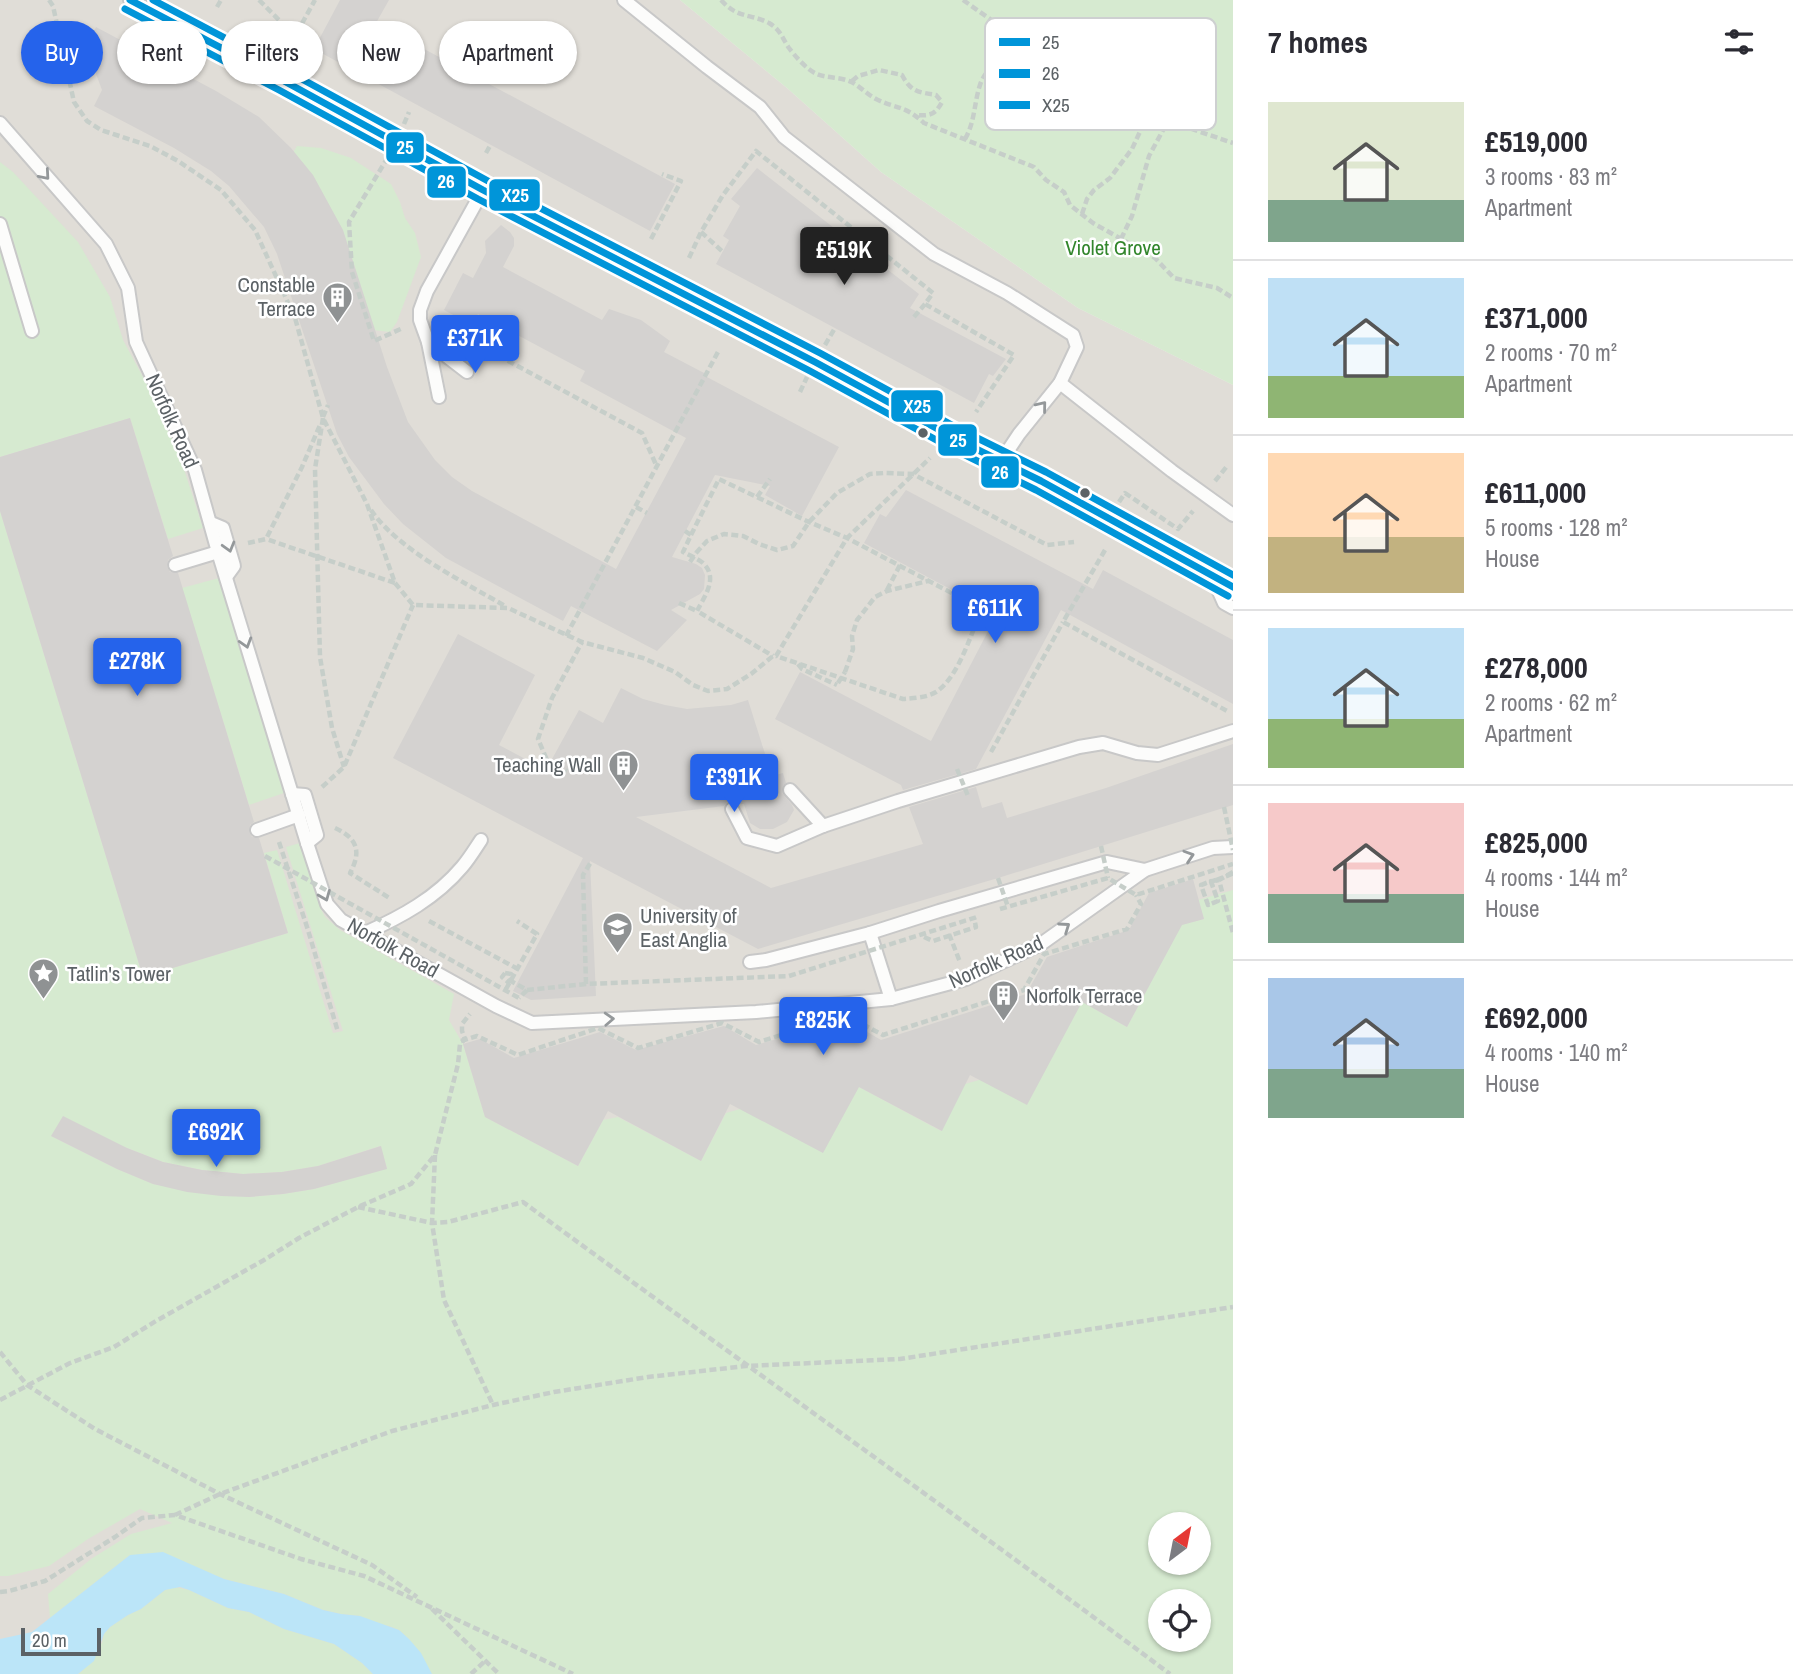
<!DOCTYPE html>
<html lang="en">
<head>
<meta charset="utf-8">
<style>
  :root { --surface:#fff; --page:#f2f2f3; --text:#2b2b33; --muted:#7c7c81; --line:#e1e1e2; --accent:#2563eb }
  body { margin:0; font-family:"Archivo Narrow",sans-serif; background:var(--page); color:var(--text); height:100vh; display:flex; flex-direction:column; font-size:26px; white-space:nowrap }
  * { box-sizing:border-box; margin:0 }
  p { font-size:23px; color:var(--muted) }
  .icon { flex:none; width:38px; height:38px; fill:none; stroke:currentColor; stroke-width:2; stroke-linecap:round; stroke-linejoin:round }
  .map { position:relative; flex:1; overflow:hidden }
  .panel { display:flex; flex-direction:column; background:var(--surface); width:560px }
  .panel>* { flex:none }
  .hud { position:absolute; left:21px; top:21px; width:665px; height:63px; display:flex; gap:14px }
  .needle { width:46px; rotate:32deg }
  .controls { position:absolute; left:1148px; top:1512px; display:grid; gap:14px }
  .controls a { display:grid; place-items:center; width:63px; height:63px; border-radius:50%; background:var(--surface); box-shadow:0 2px 5px #0004; font-size:35px }
  .scale { position:absolute; left:21px; bottom:18px; width:80px; box-sizing:border-box; padding-left:7px; border:4px solid #5c6266; border-top:0; font-size:19px; line-height:24px; white-space:nowrap; color:#5c6266; -webkit-text-stroke:5px #fff; paint-order:stroke }
  .price { position:absolute; translate:-50% -60px; padding:0 16px; border-radius:7px; background:var(--accent); color:#fff; font-size:23px; line-height:46px; filter:drop-shadow(0 2px 4px #0008) }
  .price::after { content:''; position:absolute; left:50%; top:42px; width:21px; height:16px; margin-left:-10px; background:inherit; clip-path:polygon(0 0,100% 0,50% 100%) }
  .price.selected { background:#222; color:#fff }
  ul { padding:0; list-style:none }
  li { display:flex; align-items:center; gap:21px; height:175px; padding:0 35px }
  li+li { border-top:2px solid var(--line) }
  li span { display:grid; place-items:center; flex:none; width:196px; height:140px; border-radius:0px; color:#555 }
  li>.icon { margin-inline-start:auto }
  span .icon { width:84px; height:84px; fill:#fffc; stroke-width:1 }
  li b { font-size:30px }
  h2 { display:flex; justify-content:space-between; align-items:center; height:84px; padding:0 35px; font-size:30px }
  .tag { padding:0 24px; border-radius:32px; background:var(--surface); box-shadow:0 2px 5px #0004; font-size:24px; line-height:63px }
  .tag.selected { background:var(--accent); color:#fff }
  main { display:flex; flex:1; min-height:0 }
  .map>svg:first-child { display:block }
</style>
</head>
<body>
<main>
<div class="map">
<svg width="1233" height="1674" viewBox="0 0 1233 1674">
  <rect width="100%" height="100%" fill="#edebe7"/>
  <path fill="#e0ddd7" fill-rule="evenodd" d="M0 0H680L787 88 881 172 1078 308 1233 385V1674H0ZM1160 1524H1199V1563H1160ZM1160 1601H1199V1640H1160Z"/>
  <g fill="#d6ead0" fill-rule="evenodd">
    <polygon points="680,0 1233,0 1233,385 1078,308 881,172 787,88"/>
    <polygon points="297,146 321,148 351,158 391,184 400,202 405,218 415,233 421,257 397,322 390,332 373,330 288,161"/>
    <polygon points="0,162 13,172 78,242 110,297 123,340 171,429 203,528 168,539 130,418 0,457"/>
    <path d="M0 511 143 977 288 933 264 853 277 850 333 1033 343 1031 286 847 300 843 321 909 325 917 340 930 454 994 449 1020 463 1044 485 1117 578 1166 603 1120 618 1117 701 1161 726 1113 740 1109 859 1087 941 1131 965 1084 979 1080 1082 1002 1127 1027 1170 946 1165 929 1204 919 1198 900 1233 890V1674H432L409 1639 399 1630 389 1626 376 1624 360 1616 341 1614 323 1610 284 1594 224 1579 195 1567 130 1555 50 1618 48 1594 91 1559 131 1534 172 1523 140 1509 88 1539 49 1566 8 1576H0ZM51 1136 127 1148 163 1162 202 1170 243 1174 282 1172 318 1166 380 1146 387 1168 314 1189 283 1194 249 1197 153 1184 117 1169ZM1160 1524H1199V1563H1160ZM1160 1601H1199V1640H1160Z"/>
    <polygon points="219,578 284,793 249,805 182,588"/>
    <polygon points="175,1587 189,1590 228,1608 249,1612 284,1629 334,1644 362,1663 373,1674 78,1674 82,1671 102,1643 104,1634 110,1627 128,1615 141,1609 165,1590"/>
  </g>
  <polygon fill="#bbe5f8" points="163,1552 224,1579 284,1594 323,1610 341,1614 360,1616 399,1630 409,1639 421,1653 432,1674 373,1674 362,1663 334,1644 284,1629 249,1612 228,1608 189,1590 180,1587 165,1590 141,1609 128,1615 110,1627 104,1634 94,1661 78,1674 0,1674 0,1639 32,1632 130,1555"/>
  <g fill="#d4d2d0">
    <polygon points="340,0 389,0 376,23 675,184 650,231 314,49"/>
    <polygon points="96,27 216,91 259,117 291,148 313,175 343,230 387,367 408,422 435,460 452,477 472,491 616,569 686,438 580,381 585,371 478,314 472,325 444,310 463,273 473,278 486,253 485,241 501,225 510,232 514,238 514,246 503,267 602,320 609,309 641,320 670,341 664,352 706,374 705,376 839,447 802,516 765,495 770,486 715,475 672,557 696,564 702,568 705,575 704,589 700,594 671,610 687,620 657,651 571,606 563,621 446,558 403,524 384,504 349,457 337,434 277,254 264,227 229,186 211,171 174,148 94,106 102,90 93,66 80,59"/>
    <polygon points="757,168 919,294 910,308 1006,359 993,376 989,374 974,403 716,264 729,240 723,236 740,206 731,199"/>
    <polygon points="130,418 173,556 168,560 167,567 170,572 178,573 254,822 250,825 249,832 252,837 259,838 288,933 143,977 0,511 0,457"/>
    <polygon points="906,490 1093,589 1103,570 1233,640 1233,704 1061,610 976,769 903,790 901,785 775,719 800,672 931,741 997,614 864,543 880,514 886,517"/>
    <polygon points="458,634 535,675 499,745 546,770 579,710 603,723 621,688 643,699 665,705 687,709 731,705 748,700 772,776 783,773 786,783 782,787 782,793 792,805 794,810 787,822 773,829 760,829 750,823 744,804 739,804 732,800 727,802 724,806 636,817 771,888 923,844 909,807 976,787 982,808 1002,802 1007,818 1106,788 1233,744 1233,805 998,878 758,949 590,861 596,996 531,1000 513,991 583,858 393,758"/>
    <polygon points="1193,879 1204,919 1182,925 1127,1027 1082,1002 1027,1105 970,1075 942,1131 859,1087 823,1153 730,1104 701,1161 608,1111 578,1166 485,1117 463,1044 480,1039 514,1058 600,1032 636,1050 724,1026 756,1045 845,1019 881,1040 1026,994 1047,957 1129,930 1149,893"/>
    <polygon points="63,1116 127,1148 163,1162 202,1170 243,1174 282,1172 318,1166 381,1146 387,1169 314,1189 283,1194 249,1197 221,1196 187,1192 153,1184 117,1169 51,1136"/>
  </g>
  <g fill="none" stroke-linecap="round" stroke-linejoin="round">
    <defs>
      <g id="lane">
        <polyline points="130,0 284,81 483,190 815,362 956,439 1041,481 1233,587"/>
        <polyline points="624,0 707,67 760,107 784,137 934,254 1007,293 1073,335 1077,347 1060,383 1019,434 1001,461"/>
        <polyline points="0,123 106,244 128,288 136,342 195,470 218,552 307,843 327,904 341,920 496,1006 532,1023 756,1012 891,999 966,979 1041,944 1145,870 1213,848 1233,847"/>
        <polyline points="0,224 32,331"/>
        <polyline points="428,342 420,320 420,310 427,291 483,190"/>
        <polyline points="1060,383 1172,471 1233,515"/>
        <polyline points="439,397 428,342 467,372"/>
        <polyline points="211,523 223,528 234,566 226,577"/>
        <polyline points="175,565 218,552"/>
        <polyline points="1212,576 1224,603 1233,608"/>
        <polyline points="790,790 823,826"/>
        <polyline points="292,794 305,795 317,835 307,843"/>
        <polyline points="732,809 747,838 777,846 823,826 898,801 1079,747 1103,743 1137,753 1158,755 1233,731"/>
        <polyline points="257,830 299,815"/>
        <path d="M365 933C401 917 436 898 462 867 469 859 475 849 481 840"/>
        <polyline points="870,933 891,999"/>
        <polyline points="750,962 766,960 870,933 939,911 1107,862 1145,870"/>
      </g>
    </defs>
    <use href="#lane" stroke="#c8c8c8" stroke-width="16"/>
    <g stroke="#c6cec9" stroke-width="4.5" stroke-dasharray="7 3.5" stroke-linecap="butt">
      <polyline points="49,0 53,6 74,102 87,121 101,130 150,146 178,161 221,190 255,230 295,318 323,418 367,504 395,583 266,539"/>
      <polyline points="259,0 295,36"/>
      <path d="M721 0C738 19 749 13 769 23 781 30 782 38 789 48 795 56 807 70 817 74 826 78 839 77 849 81 858 84 866 94 876 99 896 109 905 105 924 123L1034 167 1046 180 1064 192 1070 205 1093 223 1155 258 1174 278 1217 288 1233 298"/>
      <polyline points="963,0 1024,43 1149,112 1168,121 1233,143"/>
      <polyline points="217,7 221,0"/>
      <polyline points="291,63 295,52 295,36 315,0"/>
      <path d="M852 81 858 76 879 70 902 75C911 92 918 92 936 95L942 102C935 115 930 116 916 115"/>
      <polyline points="404,124 409,112"/>
      <path d="M965 139C975 122 974 103 980 85 986 66 1008 54 1024 43"/>
      <polyline points="486,153 491,144"/>
      <polyline points="388,157 349,222 352,272 374,341 403,328"/>
      <polyline points="1082,214 1087,199 1094,190 1110,178 1132,149 1149,112"/>
      <polyline points="701,232 723,252"/>
      <polyline points="651,239 681,181 662,174"/>
      <polyline points="1121,239 1132,216 1149,156 1168,121"/>
      <polyline points="689,258 701,232 723,195 756,151 933,293 925,304 1014,355 976,412"/>
      <polyline points="914,317 925,304"/>
      <polyline points="443,326 642,433 657,467"/>
      <polyline points="825,345 835,328"/>
      <polyline points="800,392 807,377"/>
      <polyline points="323,417 328,405"/>
      <polyline points="323,418 315,469 320,657 332,728 344,767"/>
      <polyline points="1215,481 1228,465"/>
      <polyline points="757,497 770,479"/>
      <polyline points="1119,502 1125,493 1178,529 1193,511"/>
      <polyline points="636,507 647,513"/>
      <path d="M371 510C398 550 464 582 505 606"/>
      <path d="M685 531 691 535 683 552C689 555 698 559 703 563 719 578 704 597 697 611L773 656"/>
      <path d="M691 535 719 479 809 522 847 538 982 609C971 633 959 677 936 692 926 698 913 698 903 699L776 656"/>
      <polyline points="248,543 266,539 302,467 320,425"/>
      <polyline points="1105,550 1063,622 1229,712"/>
      <polyline points="696,553 707,541 724,534 743,536 759,544 777,550 793,546 809,522 837,493 870,474 885,473 913,474 1047,545 1074,542"/>
      <polyline points="395,583 413,605 508,608 582,642 643,658 675,672 693,685 708,691 727,689 751,674 773,656 776,656 847,538 930,458"/>
      <polyline points="887,590 900,565"/>
      <polyline points="679,603 697,611"/>
      <polyline points="982,609 997,614"/>
      <polyline points="566,636 719,350"/>
      <polyline points="798,664 802,669 837,685"/>
      <polyline points="845,672 853,649 852,636 857,620 875,597 887,591 928,581"/>
      <polyline points="991,752 1063,622"/>
      <polyline points="547,760 567,771"/>
      <polyline points="542,768 547,760 538,739 552,698 582,642"/>
      <polyline points="322,787 344,767 413,605"/>
      <path d="M335 828C357 838 362 851 350 873L391 899"/>
      <polyline points="279,842 308,930 338,1032"/>
      <polyline points="1233,872 1219,880 1233,933"/>
      <polyline points="1216,880 1201,885 1208,905 1218,901 1211,881 1201,885 1208,905 1218,901 1211,882 1219,880"/>
      <polyline points="429,921 518,969"/>
      <polyline points="949,934 960,962"/>
      <polyline points="924,937 933,941 976,927 974,918"/>
      <polyline points="505,973 511,974 511,981 527,990 519,998"/>
      <polyline points="505,973 502,977 508,982 511,979"/>
      <polyline points="586,984 583,875 591,862"/>
      <polyline points="506,989 537,934 517,921"/>
      <polyline points="435,1155 432,1223 444,1300 493,1405"/>
      <path d="M358 1207 432 1223 448 1222 523 1202C738 1360 956 1514 1170 1674"/>
      <polyline points="0,1352 27,1385 95,1429 220,1494 372,1565 417,1597"/>
      <polyline points="0,1400 70,1363 114,1347 156,1321 264,1260 299,1238 358,1207 411,1184 435,1155 458,1064 460,1044 465,1039 462,1031 462,1024 470,1014"/>
      <polyline points="175,1515 220,1494 392,1431 493,1405 554,1392 648,1377 746,1366 900,1359 1233,1307"/>
      <polyline points="0,1592 9,1591 45,1581 115,1537 142,1518 175,1515 301,1559 364,1576 573,1674"/>
      <polyline points="432,1609 499,1674"/>
      <polyline points="471,1674 485,1661"/>
    </g>
    <use href="#lane" stroke="#fcfcfb" stroke-width="12"/>
    <g stroke="#c6cec9" stroke-width="4.5" stroke-dasharray="7 3.5" stroke-linecap="butt">
      <polyline points="690,562 696,553"/>
      <polyline points="838,683 845,672"/>
      <polyline points="957,769 968,796"/>
      <polyline points="1224,807 1233,850"/>
      <polyline points="1101,846 1108,878"/>
      <polyline points="265,856 519,998"/>
      <polyline points="998,878 1008,907"/>
      <polyline points="1216,880 1232,874 1233,872"/>
      <polyline points="1000,909 1108,878 1136,895 1233,864"/>
      <polyline points="527,990 586,984 789,976 977,917"/>
      <polyline points="461,1041 477,1036 518,1055 598,1028 638,1048 722,1023 759,1042 845,1015 883,1035 1024,990 1044,954 1127,929 1141,904 1136,895"/>
    </g>
    <defs>
      <polyline id="bus-1" points="130,0 284,81 483,190 815,362 956,439 1041,481 1233,587"/>
      <polyline id="bus-2" points="125,9 279,90 478,199 810,371 951,448 1036,490 1228,596"/>
      <polyline id="bus-3" points="153,0 289,72 488,181 820,353 961,430 1046,472 1233,575"/>
    </defs>
    <use href="#bus-1" stroke="#fff" stroke-width="12"/>
    <use href="#bus-2" stroke="#fff" stroke-width="12"/>
    <use href="#bus-3" stroke="#fff" stroke-width="12"/>
    <use href="#bus-1" stroke="#0095d9" stroke-width="7"/>
    <use href="#bus-2" stroke="#0095d9" stroke-width="7"/>
    <use href="#bus-3" stroke="#0095d9" stroke-width="7"/>
  </g>
  <defs><path id="oneway-chevron" d="M-2-3.5L2.5 0L-2 3.5" fill="none" stroke-width="1.6" stroke-linecap="round" stroke-linejoin="round" transform="scale(1.75)"/></defs>
  <g stroke="#94989a">
    <use href="#oneway-chevron" transform="translate(45 175) rotate(49)"/>
    <use href="#oneway-chevron" transform="translate(1042 406) rotate(-51)"/>
    <use href="#oneway-chevron" transform="translate(229 547) rotate(74)"/>
    <use href="#oneway-chevron" transform="translate(246 643) rotate(73)"/>
    <use href="#oneway-chevron" transform="translate(1189 856) rotate(-18)"/>
    <use href="#oneway-chevron" transform="translate(325 896) rotate(68)"/>
    <use href="#oneway-chevron" transform="translate(1065 927) rotate(-35)"/>
    <use href="#oneway-chevron" transform="translate(609 1019) rotate(-3)"/>
  </g>
  <defs>
    <symbol id="building-pin" viewBox="-11 -11 22 30"><path d="M0 17L-7.5 6A9.5 9.5 0 1 1 7.5 6Z" fill="#8f9293" stroke="#fff"/><path d="M-4-6H4V6H1V3H-1V6H-4ZM-2.5-4.3h1.7v1.8h-1.7ZM.8-4.3h1.7v1.8H.8ZM-2.5-1h1.7V.8h-1.7ZM.8-1h1.7V.8H.8Z" fill="#fff"/></symbol>
    <symbol id="university-pin" viewBox="-11 -11 22 30"><path d="M0 17L-7.5 6A9.5 9.5 0 1 1 7.5 6Z" fill="#8f9293" stroke="#fff"/><path d="M0-5L7-2L0 1L-7-2ZM-4 1L0 2.5L4 1V4Q0 6-4 4Z" fill="#fff"/></symbol>
    <symbol id="sight-pin" viewBox="-11 -11 22 30"><path d="M0 17L-7.5 6A9.5 9.5 0 1 1 7.5 6Z" fill="#8f9293" stroke="#fff"/><path d="M0-6L1.8-2.2L6-1.7L2.9 1.2L3.7 5.4L0 3.3L-3.7 5.4L-2.9 1.2L-6-1.7L-1.8-2.2Z" fill="#fff"/></symbol>
  </defs>
  <g fill-rule="evenodd">
    <use href="#building-pin" x="320" y="280" width="35" height="47"/>
    <use href="#building-pin" x="606" y="748" width="35" height="47"/>
    <use href="#university-pin" x="600" y="910" width="35" height="47"/>
    <use href="#sight-pin" x="26" y="956" width="35" height="47"/>
    <use href="#building-pin" x="986" y="978" width="35" height="47"/>
  </g>
  <g fill="#5c6266" stroke="#fff" stroke-width="2.5">
    <circle cx="923" cy="433" r="6"/>
    <circle cx="1085" cy="493" r="6"/>
  </g>
  <g text-anchor="middle" stroke-width="5" stroke-linejoin="round" paint-order="stroke">
    <g font-size="21" fill="#32862c" stroke="#fff">
      <text x="1113" y="255">Violet Grove</text>
    </g>
    <g font-size="21" fill="#5c6266" stroke="#fff" text-anchor="start">
      <text x="315" y="292" text-anchor="end">Constable<tspan x="315" dy="24">Terrace</tspan></text>
      <text x="601" y="772" text-anchor="end">Teaching Wall</text>
      <text x="640" y="923">University of<tspan x="640" dy="24">East Anglia</tspan></text>
      <text x="67" y="981">Tatlin's Tower</text>
      <text x="1026" y="1003">Norfolk Terrace</text>
    </g>
    <g font-size="21" fill="#5c6266" stroke="#fff">
      <text transform="translate(172 421) rotate(66)" y="7">Norfolk Road</text>
      <text transform="translate(393 948) rotate(29)" y="7">Norfolk Road</text>
      <text transform="translate(996 962) rotate(-24)" y="7">Norfolk Road</text>
    </g>
  </g>
  <rect x="985" y="18" width="231" height="112" rx="10" fill="#fff" stroke="#ced0d1" stroke-width="2"/>
  <rect x="999" y="38" width="31" height="8" fill="#0095d9"/>
  <rect x="999" y="69" width="31" height="9" fill="#0095d9"/>
  <rect x="999" y="101" width="31" height="8" fill="#0095d9"/>
  <g font-size="19" fill="#5c6266">
    <text x="1042" y="49">25</text>
    <text x="1042" y="80">26</text>
    <text x="1042" y="112">X25</text>
  </g>
  <g stroke="#fff" stroke-width="2.5">
    <rect x="385" y="131" width="40" height="33" rx="7" fill="#0095d9"/>
    <rect x="426" y="165" width="41" height="34" rx="7" fill="#0095d9"/>
    <rect x="488" y="178" width="53" height="34" rx="7" fill="#0095d9"/>
    <rect x="890" y="389" width="54" height="34" rx="7" fill="#0095d9"/>
    <rect x="937" y="423" width="41" height="34" rx="7" fill="#0095d9"/>
    <rect x="980" y="455" width="40" height="34" rx="7" fill="#0095d9"/>
  </g>
  <g font-size="19" text-anchor="middle" font-weight="bold" fill="#fff">
    <text x="405" y="154">25</text>
    <text x="446" y="188">26</text>
    <text x="515" y="202">X25</text>
    <text x="917" y="413">X25</text>
    <text x="958" y="447">25</text>
    <text x="1000" y="479">26</text>
  </g>
</svg>
<div class="controls">
<a><svg class="needle" viewBox="-14 -14 28 28"><path d="M0-13l5 13h-10z" fill="#e53935"/><path d="M0 13l5-13h-10z" fill="#7c7c81"/></svg></a>
<a><svg class="icon" aria-label="locate" viewBox="0 0 24 24"><circle cx="12" cy="12" r="6"/><path d="M12 2v4M12 18v4M2 12h4M18 12h4"/></svg></a>
</div>
<div class="scale">20 m</div>
<b class="price selected" style="left:844px;top:287px">£519K</b>
<b class="price" style="left:475px;top:375px">£371K</b>
<b class="price" style="left:995px;top:645px">£611K</b>
<b class="price" style="left:137px;top:698px">£278K</b>
<b class="price" style="left:734px;top:814px">£391K</b>
<b class="price" style="left:823px;top:1057px">£825K</b>
<b class="price" style="left:216px;top:1169px">£692K</b>
<div class="hud">
<a class="tag selected">Buy</a>
<a class="tag">Rent</a>
<a class="tag">Filters</a>
<a class="tag">New</a>
<a class="tag">Apartment</a>
</div>
</div>
<section class="panel">
<h2>7 homes<svg class="icon" aria-label="filters" viewBox="0 0 24 24"><path d="M4 7h16M4 17h16"/><circle cx="9" cy="7" r="2"/><circle cx="15" cy="17" r="2"/></svg></h2>
<ul>
<li><span style="background:linear-gradient(#dfe7d0 70%,#7fa58c 0)"><svg class="icon" aria-label="home" viewBox="0 0 24 24"><path d="M3 11l9-7 9 7M6 9v11h12V9"/></svg></span><div><b>£519,000</b><p>3 rooms · 83 m²</p><p>Apartment</p></div></li>
<li><span style="background:linear-gradient(#bfe0f5 70%,#8fb573 0)"><svg class="icon" aria-label="home" viewBox="0 0 24 24"><path d="M3 11l9-7 9 7M6 9v11h12V9"/></svg></span><div><b>£371,000</b><p>2 rooms · 70 m²</p><p>Apartment</p></div></li>
<li><span style="background:linear-gradient(#ffd9b3 60%,#c2b280 0)"><svg class="icon" aria-label="home" viewBox="0 0 24 24"><path d="M3 11l9-7 9 7M6 9v11h12V9"/></svg></span><div><b>£611,000</b><p>5 rooms · 128 m²</p><p>House</p></div></li>
<li><span style="background:linear-gradient(#bfe0f5 65%,#8fb573 0)"><svg class="icon" aria-label="home" viewBox="0 0 24 24"><path d="M3 11l9-7 9 7M6 9v11h12V9"/></svg></span><div><b>£278,000</b><p>2 rooms · 62 m²</p><p>Apartment</p></div></li>
<li><span style="background:linear-gradient(#f6c9c9 65%,#7fa58c 0)"><svg class="icon" aria-label="home" viewBox="0 0 24 24"><path d="M3 11l9-7 9 7M6 9v11h12V9"/></svg></span><div><b>£825,000</b><p>4 rooms · 144 m²</p><p>House</p></div></li>
<li><span style="background:linear-gradient(#a9c7e8 65%,#7fa58c 0)"><svg class="icon" aria-label="home" viewBox="0 0 24 24"><path d="M3 11l9-7 9 7M6 9v11h12V9"/></svg></span><div><b>£692,000</b><p>4 rooms · 140 m²</p><p>House</p></div></li>
</ul>
</section>
</main>
</body>
</html>
